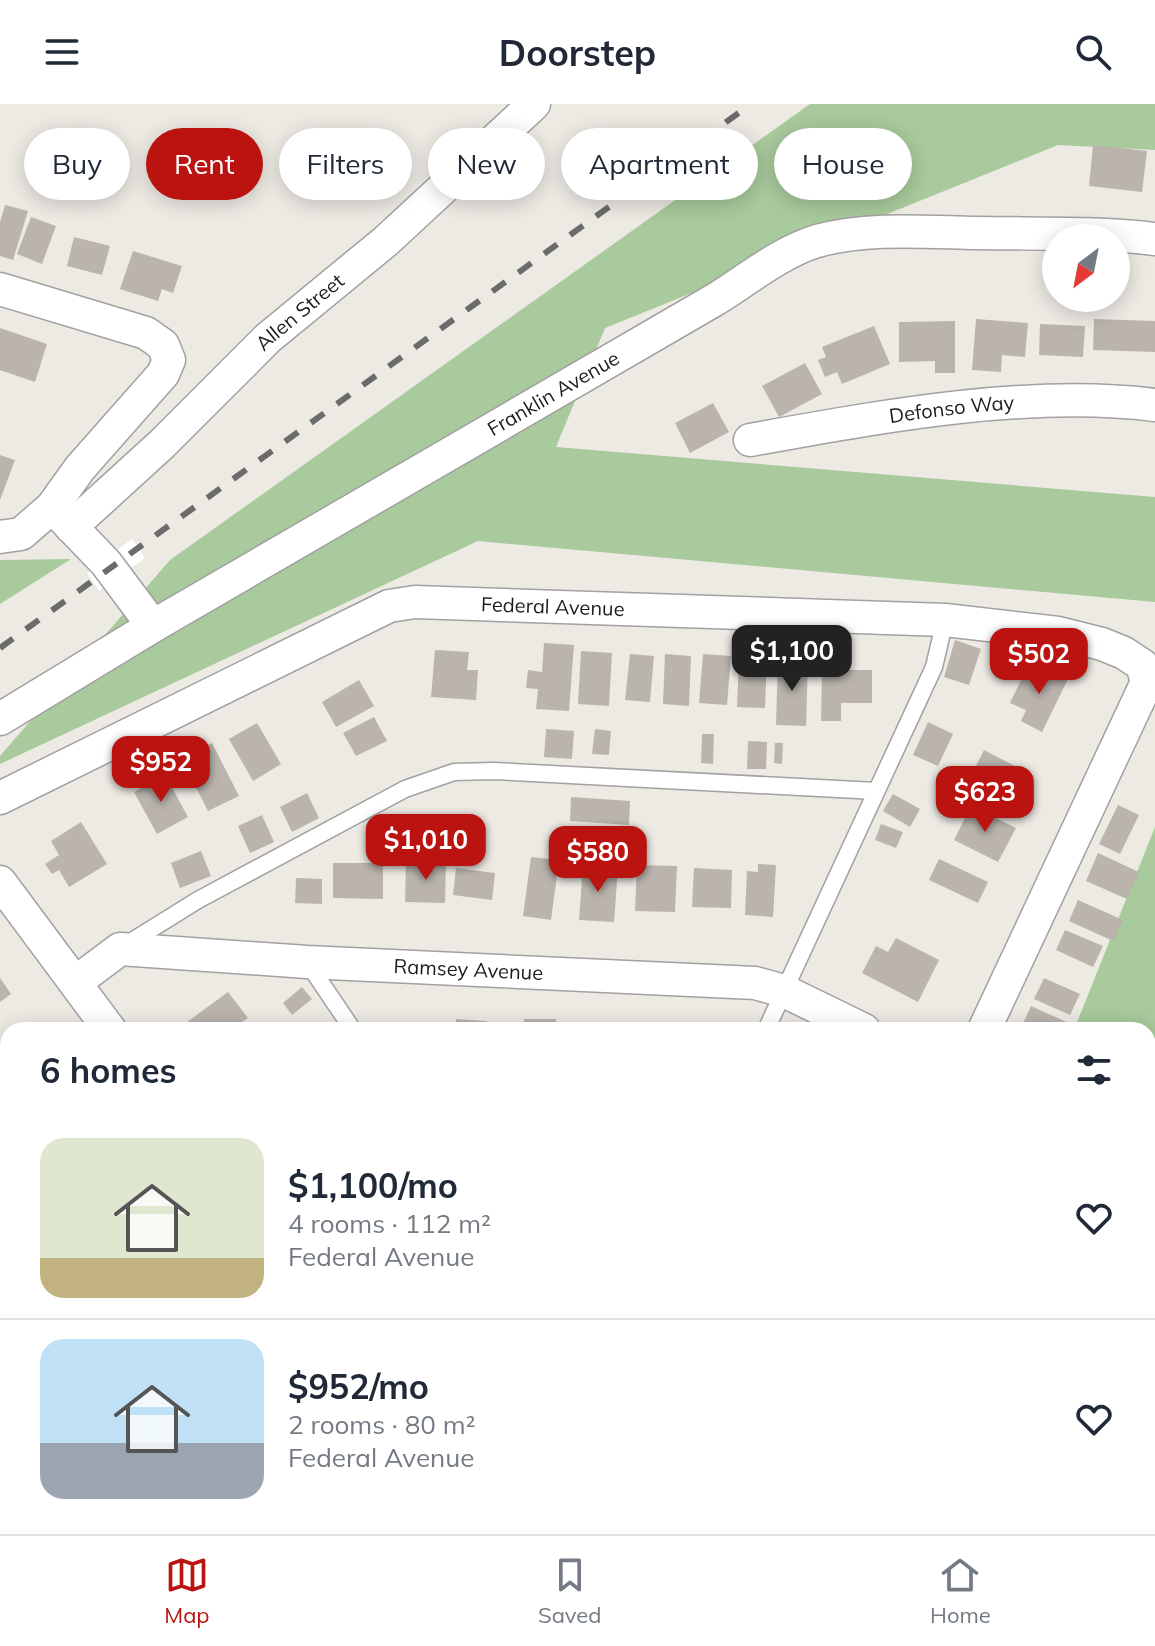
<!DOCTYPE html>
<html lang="en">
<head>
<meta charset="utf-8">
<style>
  :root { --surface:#fff; --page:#f2f2f3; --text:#1f2937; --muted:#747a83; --line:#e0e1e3; --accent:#bb1410 }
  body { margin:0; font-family:Mulish,sans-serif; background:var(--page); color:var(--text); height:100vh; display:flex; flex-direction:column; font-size:30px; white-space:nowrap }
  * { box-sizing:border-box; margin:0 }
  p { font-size:26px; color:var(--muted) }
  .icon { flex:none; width:44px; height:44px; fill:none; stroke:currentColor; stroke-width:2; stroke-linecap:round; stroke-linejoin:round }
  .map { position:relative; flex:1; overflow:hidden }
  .details { position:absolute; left:0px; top:918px; width:1156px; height:512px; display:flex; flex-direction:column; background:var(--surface); border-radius:24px 24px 0 0; box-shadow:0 4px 20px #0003 }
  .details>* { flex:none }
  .top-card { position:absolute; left:24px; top:24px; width:1108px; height:72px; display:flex; gap:16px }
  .needle { width:52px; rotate:212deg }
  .fabs { position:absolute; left:1042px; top:120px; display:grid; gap:16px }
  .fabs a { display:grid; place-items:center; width:88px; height:88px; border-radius:50%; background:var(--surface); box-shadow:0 4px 20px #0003; font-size:40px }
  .price { position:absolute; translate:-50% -68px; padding:0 18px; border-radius:16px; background:var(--accent); color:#fff; font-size:26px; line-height:52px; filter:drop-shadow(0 2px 4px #0008) }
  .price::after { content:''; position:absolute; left:50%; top:48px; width:24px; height:18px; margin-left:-12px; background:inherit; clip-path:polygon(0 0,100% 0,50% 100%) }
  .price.on { background:#222; color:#fff }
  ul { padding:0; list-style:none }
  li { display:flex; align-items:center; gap:24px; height:200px; padding:0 40px }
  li+li { border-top:2px solid var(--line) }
  li span { display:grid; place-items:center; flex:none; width:224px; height:160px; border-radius:24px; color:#555 }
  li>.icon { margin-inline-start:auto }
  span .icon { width:96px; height:96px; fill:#fffc; stroke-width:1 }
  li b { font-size:34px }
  h2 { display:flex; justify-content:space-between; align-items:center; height:96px; padding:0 40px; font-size:34px }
  .pill { padding:0 28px; border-radius:36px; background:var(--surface); box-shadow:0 4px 20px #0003; font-size:28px; line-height:72px }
  .pill.on { background:var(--accent); color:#fff }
  header { display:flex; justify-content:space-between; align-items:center; height:104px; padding:0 40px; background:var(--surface); font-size:36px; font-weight:700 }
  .tab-bar { display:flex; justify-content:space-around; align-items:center; height:112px; border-top:2px solid var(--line); background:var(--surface); font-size:22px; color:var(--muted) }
  .tab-bar a { display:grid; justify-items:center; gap:4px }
  .tab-bar .on { color:var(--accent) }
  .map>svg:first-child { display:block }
</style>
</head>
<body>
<header><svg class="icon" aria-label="menu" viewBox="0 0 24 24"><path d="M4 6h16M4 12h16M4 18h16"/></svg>Doorstep<svg class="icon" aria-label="search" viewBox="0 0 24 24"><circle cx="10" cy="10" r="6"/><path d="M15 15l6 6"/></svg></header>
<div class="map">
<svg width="1155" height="1430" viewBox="0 0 1155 1430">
  <rect width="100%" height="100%" fill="#edeae4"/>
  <g fill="#a8ca9c">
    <polygon points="810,0 1155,0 1155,46 1058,41 605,224 556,343 1155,393 1155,498 478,437 0,660 0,652 170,456"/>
    <polygon points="71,455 0,500 0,456"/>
    <polygon points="1155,723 1155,1183 1148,1191 1148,926 1074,926"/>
    <polygon points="728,1422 951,1422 944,1430 845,1430"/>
  </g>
  <polygon fill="#fff" points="132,435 145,454 99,487 87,469"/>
  <g fill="#bab4ad">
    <polygon points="1093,41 1147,47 1142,88 1089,82"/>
    <polygon points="5,101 28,107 13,156 0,152 0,118"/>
    <polygon points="31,113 56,122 42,160 17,150"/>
    <polygon points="74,133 110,142 102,171 67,162"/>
    <polygon points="133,147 182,162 173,189 162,185 158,197 120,185"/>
    <polygon points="976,215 1028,219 1025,253 1002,251 1001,268 972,266"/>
    <polygon points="1094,215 1155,217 1155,248 1093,246"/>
    <polygon points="955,217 955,269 935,269 935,257 899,258 899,218"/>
    <polygon points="1040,220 1085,222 1083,253 1039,251"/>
    <polygon points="874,222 890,260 842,280 837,268 825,273 818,256 826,253 822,243"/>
    <polygon points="0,224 47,240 35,278 0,266"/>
    <polygon points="805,259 822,290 779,313 762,282"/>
    <polygon points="713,299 729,328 690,349 675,319"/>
    <polygon points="0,351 15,356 0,396"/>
    <polygon points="955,536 981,545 969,581 944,573"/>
    <polygon points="544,539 574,541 569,607 536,605 538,585 526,584 528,566 542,568"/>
    <polygon points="435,546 469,548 467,566 478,566 476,596 431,593"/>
    <polygon points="581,547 612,549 609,602 578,600"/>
    <polygon points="630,550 654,552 650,598 625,596"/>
    <polygon points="665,550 691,552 689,602 663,600"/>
    <polygon points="703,550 731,552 727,601 699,599"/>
    <polygon points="739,554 767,555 765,604 737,603"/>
    <polygon points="778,556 808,557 806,622 776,621"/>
    <polygon points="1028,562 1049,572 1054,563 1070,571 1042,628 1021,617 1026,606 1010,599"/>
    <polygon points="822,566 872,566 872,599 841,599 841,617 821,617"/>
    <polygon points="359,576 374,602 336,623 322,598"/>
    <polygon points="374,613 387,637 356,652 343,629"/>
    <polygon points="928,618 953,630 938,662 913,651"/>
    <polygon points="257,619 281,660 253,677 229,635"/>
    <polygon points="546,625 574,627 572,655 544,653"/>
    <polygon points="595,625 611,627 609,651 592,650"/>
    <polygon points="702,630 714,630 713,660 701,659"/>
    <polygon points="748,637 767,638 766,665 747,665"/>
    <polygon points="212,639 239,692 208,707 181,654"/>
    <polygon points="775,639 783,639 782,660 774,659"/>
    <polygon points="984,646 1034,672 1019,702 996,691 991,700 964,686"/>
    <polygon points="165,671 188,713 157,730 134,688"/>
    <polygon points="307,689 319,714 292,728 280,703"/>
    <polygon points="893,690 920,705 910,723 883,707"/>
    <polygon points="571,693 630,697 629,721 570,717"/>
    <polygon points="1118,701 1139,711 1120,750 1099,740"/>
    <polygon points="971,702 1016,724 998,758 954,736"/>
    <polygon points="262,711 274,738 250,749 238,722"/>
    <polygon points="81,718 107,760 69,783 59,766 52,770 45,760 59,751 51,737"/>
    <polygon points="881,720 903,728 896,744 875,736"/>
    <polygon points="201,747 211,772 180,784 171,759"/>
    <polygon points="1098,749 1139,768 1127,795 1086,777"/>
    <polygon points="531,753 559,756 551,816 523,812"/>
    <polygon points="939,755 988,778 978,799 929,776"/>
    <polygon points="406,756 446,757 445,799 405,798"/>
    <polygon points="333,759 383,759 383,795 333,794"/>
    <polygon points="758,760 776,761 773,813 745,811 747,767 758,768"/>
    <polygon points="583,761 618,763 614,818 579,816"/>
    <polygon points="637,761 677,762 675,808 635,807"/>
    <polygon points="456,764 495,769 492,796 453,791"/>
    <polygon points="694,764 732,766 731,804 692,803"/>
    <polygon points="296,774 322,775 322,800 295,799"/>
    <polygon points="1078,796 1123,816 1113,837 1069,817"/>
    <polygon points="1065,826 1103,842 1093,863 1056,846"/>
    <polygon points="896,834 939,856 918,898 862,869 876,842 888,848"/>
    <polygon points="0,874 11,890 0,898"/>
    <polygon points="1044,874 1080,890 1070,911 1034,895"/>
    <polygon points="302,883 312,895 292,911 283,899"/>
    <polygon points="228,888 248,914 231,926 194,926 187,918"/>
    <polygon points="1031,902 1071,920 1068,926 1026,926 1021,924"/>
    <polygon points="456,915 487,917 486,926 455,926"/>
    <polygon points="524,915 556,915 556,926 523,926"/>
    <polygon points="682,922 712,923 712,926 682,926"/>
    <polygon points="8,1039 8,1063 0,1068 0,1045"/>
    <polygon points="1148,1193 1155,1198 1154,1238 1148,1234"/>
    <polygon points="0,1211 8,1214 8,1253 0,1250"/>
    <polygon points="233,1422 276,1422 274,1430 230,1430"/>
    <polygon points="657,1422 712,1422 709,1430 654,1430"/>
    <polygon points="863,1422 901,1422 898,1430 861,1430"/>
    <polygon points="721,1424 741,1429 741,1430 719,1430"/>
  </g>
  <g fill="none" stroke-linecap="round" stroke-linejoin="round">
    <defs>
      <g id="service">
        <polyline points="124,842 198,796 405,685 454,668 494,667 876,687"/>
        <polyline points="307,858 353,926"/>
        <polyline points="766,926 934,563 945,516"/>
        <polyline points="0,1125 8,1137"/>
        <polyline points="324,1430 326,1422"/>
      </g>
      <g id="minor">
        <polyline points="0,185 146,229 163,241 169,256 163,270 80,364 52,403 21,430 0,433"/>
        <path id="s1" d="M750 336C878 313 1026 285 1155 301"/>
        <polyline points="57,408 106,459 153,522"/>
        <path id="s2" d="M71 423 162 340 268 234 386 137 534 0"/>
        <path id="s3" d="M0 615 153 522 716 195C748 175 781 148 817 137 868 123 924 128 977 129 1036 130 1096 128 1155 135"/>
        <path id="s4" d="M0 694 389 502 415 498 945 516 1058 529 1102 540 1124 549 1142 561 1147 578 984 926"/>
        <polyline points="0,778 110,926"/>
        <path id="s5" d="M76 878 120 845 307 858 755 879 784 887 864 926"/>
        <polyline points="0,1320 8,1322"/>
        <polyline points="1148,1326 1155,1316"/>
        <polyline points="402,1422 433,1430"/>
        <polyline points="459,1422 464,1430"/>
        <polyline points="107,1430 109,1422"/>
        <polyline points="1082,1430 1086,1422"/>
      </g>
    </defs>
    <use href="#service" stroke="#a1a1a1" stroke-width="19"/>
    <use href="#minor" stroke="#a1a1a1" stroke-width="35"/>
    <use href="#service" stroke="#fff" stroke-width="16"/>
    <use href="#minor" stroke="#fff" stroke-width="32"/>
    <polyline stroke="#6b6b6b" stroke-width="6" stroke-dasharray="16 16" stroke-linecap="butt" points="0,544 751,0"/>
  </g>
  <g text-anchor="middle" stroke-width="6" stroke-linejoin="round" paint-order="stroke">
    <g font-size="20" fill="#1d1d1d" stroke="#fff">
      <text dy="7" stroke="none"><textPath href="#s2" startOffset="314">Allen Street</textPath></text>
      <text dy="7" stroke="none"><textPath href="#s3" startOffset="642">Franklin Avenue</textPath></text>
      <text dy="7" stroke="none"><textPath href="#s1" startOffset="204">Defonso Way</textPath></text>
      <text dy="7" stroke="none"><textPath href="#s4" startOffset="598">Federal Avenue</textPath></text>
      <text dy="7" stroke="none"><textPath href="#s5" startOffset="404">Ramsey Avenue</textPath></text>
    </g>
  </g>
</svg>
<div class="fabs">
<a><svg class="needle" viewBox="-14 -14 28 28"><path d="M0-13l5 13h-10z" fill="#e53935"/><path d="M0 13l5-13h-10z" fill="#747a83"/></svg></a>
</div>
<b class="price on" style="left:792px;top:589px">$1,100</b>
<b class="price" style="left:1039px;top:592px">$502</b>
<b class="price" style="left:161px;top:700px">$952</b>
<b class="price" style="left:985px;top:730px">$623</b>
<b class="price" style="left:426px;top:778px">$1,010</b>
<b class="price" style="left:598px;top:790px">$580</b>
<div class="top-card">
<a class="pill">Buy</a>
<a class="pill on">Rent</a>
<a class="pill">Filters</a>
<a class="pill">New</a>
<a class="pill">Apartment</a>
<a class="pill">House</a>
</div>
<section class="details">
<h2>6 homes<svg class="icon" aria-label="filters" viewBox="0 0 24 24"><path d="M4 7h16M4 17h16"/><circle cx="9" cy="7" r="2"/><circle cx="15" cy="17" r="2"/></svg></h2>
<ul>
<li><span style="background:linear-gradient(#dfe7d0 75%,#c2b280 0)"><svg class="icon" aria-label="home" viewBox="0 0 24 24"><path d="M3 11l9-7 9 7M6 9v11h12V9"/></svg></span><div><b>$1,100/mo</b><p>4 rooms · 112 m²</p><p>Federal Avenue</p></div><svg class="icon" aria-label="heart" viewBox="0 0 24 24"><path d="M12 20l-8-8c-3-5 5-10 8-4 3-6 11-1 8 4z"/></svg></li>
<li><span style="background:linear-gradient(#bfe0f5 65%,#9aa5b1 0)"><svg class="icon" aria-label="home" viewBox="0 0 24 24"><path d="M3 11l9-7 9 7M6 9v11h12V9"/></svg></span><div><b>$952/mo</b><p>2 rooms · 80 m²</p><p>Federal Avenue</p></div><svg class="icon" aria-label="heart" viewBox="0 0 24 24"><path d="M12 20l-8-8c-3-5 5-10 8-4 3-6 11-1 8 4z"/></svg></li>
</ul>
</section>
</div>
<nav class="tab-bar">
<a class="on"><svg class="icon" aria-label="map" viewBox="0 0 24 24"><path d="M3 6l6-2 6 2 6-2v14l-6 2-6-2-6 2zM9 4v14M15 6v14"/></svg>Map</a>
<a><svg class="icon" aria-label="saved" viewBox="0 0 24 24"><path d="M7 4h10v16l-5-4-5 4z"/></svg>Saved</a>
<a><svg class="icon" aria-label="home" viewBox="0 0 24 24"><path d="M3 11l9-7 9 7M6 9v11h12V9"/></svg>Home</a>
</nav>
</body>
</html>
